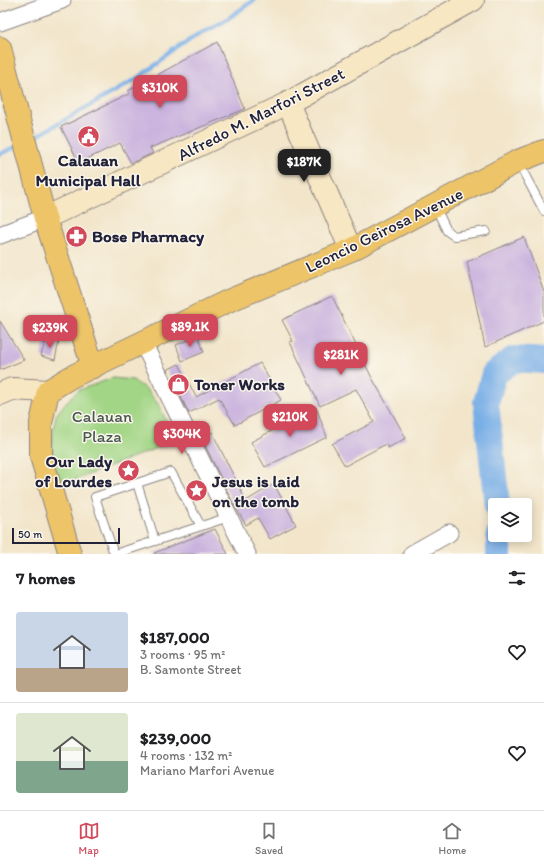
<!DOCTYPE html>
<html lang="en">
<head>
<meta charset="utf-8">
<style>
  :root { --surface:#fff; --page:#f6f6f6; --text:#202124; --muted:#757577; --line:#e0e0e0; --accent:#d1495b }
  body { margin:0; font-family:Itim,sans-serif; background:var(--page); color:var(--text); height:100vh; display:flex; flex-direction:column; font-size:15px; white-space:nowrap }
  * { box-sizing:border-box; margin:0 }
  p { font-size:13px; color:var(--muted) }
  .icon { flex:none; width:22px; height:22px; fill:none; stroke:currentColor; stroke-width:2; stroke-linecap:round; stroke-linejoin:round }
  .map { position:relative; height:554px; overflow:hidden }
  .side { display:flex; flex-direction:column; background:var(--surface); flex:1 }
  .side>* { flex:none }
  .controls { position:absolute; left:488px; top:498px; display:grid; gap:8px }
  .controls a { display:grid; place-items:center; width:44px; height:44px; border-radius:4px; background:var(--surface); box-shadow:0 2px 10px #0003; font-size:20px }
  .scale { position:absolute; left:12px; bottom:10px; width:108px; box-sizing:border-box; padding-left:4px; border:2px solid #22223b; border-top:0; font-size:11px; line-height:14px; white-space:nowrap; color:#22223b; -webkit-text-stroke:3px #fbf7ec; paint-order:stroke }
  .price { position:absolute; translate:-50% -34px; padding:0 9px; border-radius:8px; background:var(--accent); color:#fff; font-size:13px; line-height:26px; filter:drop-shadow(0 1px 2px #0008) }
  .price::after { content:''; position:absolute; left:50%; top:24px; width:12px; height:9px; margin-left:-6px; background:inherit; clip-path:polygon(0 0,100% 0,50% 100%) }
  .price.current { background:#222; color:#fff }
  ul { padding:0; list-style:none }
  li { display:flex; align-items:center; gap:12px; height:100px; padding:0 16px }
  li+li { border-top:1px solid var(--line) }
  li span { display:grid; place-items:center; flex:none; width:112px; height:80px; border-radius:4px; color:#555 }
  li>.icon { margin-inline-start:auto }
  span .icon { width:48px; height:48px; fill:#fffc; stroke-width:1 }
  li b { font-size:17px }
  h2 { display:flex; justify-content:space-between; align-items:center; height:48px; padding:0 16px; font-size:17px }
  .dock { display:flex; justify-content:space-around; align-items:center; height:56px; border-top:1px solid var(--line); background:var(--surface); font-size:11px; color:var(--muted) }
  .dock a { display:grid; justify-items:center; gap:2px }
  .dock .current { color:var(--accent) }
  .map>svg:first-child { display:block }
</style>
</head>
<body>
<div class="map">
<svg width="544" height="554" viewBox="0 0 544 554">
  <rect width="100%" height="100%" fill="#fbf7ec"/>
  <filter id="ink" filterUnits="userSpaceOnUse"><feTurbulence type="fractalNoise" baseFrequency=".025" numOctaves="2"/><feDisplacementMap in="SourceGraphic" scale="8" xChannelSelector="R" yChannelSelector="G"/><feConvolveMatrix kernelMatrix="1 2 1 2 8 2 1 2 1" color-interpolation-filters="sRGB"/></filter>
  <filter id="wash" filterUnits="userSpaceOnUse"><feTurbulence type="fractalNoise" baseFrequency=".012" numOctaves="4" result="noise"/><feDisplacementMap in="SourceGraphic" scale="16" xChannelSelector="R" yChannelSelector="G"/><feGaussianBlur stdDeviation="0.9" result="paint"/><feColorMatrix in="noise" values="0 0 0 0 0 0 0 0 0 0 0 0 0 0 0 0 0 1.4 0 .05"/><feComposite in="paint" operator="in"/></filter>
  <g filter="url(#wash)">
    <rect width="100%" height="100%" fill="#f2e5ca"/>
    <polygon fill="#a2d585" stroke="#627c60" points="113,378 133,380 147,390 159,405 175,441 59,486 51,443 56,415 67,401 79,390"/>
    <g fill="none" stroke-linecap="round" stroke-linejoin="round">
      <g stroke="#79afe7" stroke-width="4.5">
        <polyline points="30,140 136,79 198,35 223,22 254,0"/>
        <polyline points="0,154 20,145"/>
      </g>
      <g stroke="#79afe7" stroke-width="26">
        <polyline points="497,505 486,403 494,374 514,359 544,361"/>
        <polyline points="499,535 499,554"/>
      </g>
    </g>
    <g id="blocks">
      <g fill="#cab3de">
        <polygon points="217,42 245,109 150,148 153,153 131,163 120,143 79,163 61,127 129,94 128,91"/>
        <polygon points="524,237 544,292 544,321 485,347 467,262"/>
        <polygon points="332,296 371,376 406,438 388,448 386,444 345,466 332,444 374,422 356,389 320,406 290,342 293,341 282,320"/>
        <polygon points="0,321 24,360 0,370"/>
        <polygon points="198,336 204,352 182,361 176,345"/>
        <polygon points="46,338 59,341 55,360 41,356"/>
        <polygon points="260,363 281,400 235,425 219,398 189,413 167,370 179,364 196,397"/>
        <polygon points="316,407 327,437 265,467 251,442"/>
        <polygon points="212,432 246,501 274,484 296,525 270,539 258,518 246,525 234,505 201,437"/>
        <polygon points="215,529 228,554 154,554 154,553"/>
      </g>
    </g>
  </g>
  <g filter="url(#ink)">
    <use href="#blocks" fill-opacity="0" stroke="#8a8482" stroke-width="1"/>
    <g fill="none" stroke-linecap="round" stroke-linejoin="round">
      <defs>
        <g id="lane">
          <polyline points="518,162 544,211"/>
          <polyline points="435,206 447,231 454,236 486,231"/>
          <polyline points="137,483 155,541"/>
          <polyline points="114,554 95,497 171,472 201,526"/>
          <polyline points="115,554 229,517"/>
        </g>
        <g id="street">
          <polyline points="0,22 62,0"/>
          <polyline points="0,235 45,218"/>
          <polyline points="143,343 247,554"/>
          <polyline points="412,554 449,533"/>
        </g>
        <g id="secondary">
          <polyline points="288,103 351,250"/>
          <polyline points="45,218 288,103 473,0"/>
          <polyline points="0,394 12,389 48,391"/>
        </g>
        <g id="primary">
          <polyline points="0,48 45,218 93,367"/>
          <polyline points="70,554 41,456 41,423 48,391 71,377 228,301 351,250 518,161 544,151"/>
        </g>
      </defs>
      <use href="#lane" stroke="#8a8482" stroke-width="10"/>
      <use href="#street" stroke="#8a8482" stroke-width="19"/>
      <use href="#secondary" stroke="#8a8482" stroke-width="24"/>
      <use href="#primary" stroke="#8a8482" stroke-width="24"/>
      <use href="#lane" stroke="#fff" stroke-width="8"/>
      <use href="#street" stroke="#fff" stroke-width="17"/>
      <use href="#secondary" stroke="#f8e7c3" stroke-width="22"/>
      <use href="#primary" stroke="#eec469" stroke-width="22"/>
    </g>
  </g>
  <defs>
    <symbol id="civic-disc" viewBox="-11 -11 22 22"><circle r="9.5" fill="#d1495b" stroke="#fbf7ec"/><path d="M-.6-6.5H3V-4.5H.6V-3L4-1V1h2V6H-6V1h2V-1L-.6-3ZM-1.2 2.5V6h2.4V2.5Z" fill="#fff"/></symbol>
    <symbol id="pharmacy-disc" viewBox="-11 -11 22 22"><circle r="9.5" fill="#d1495b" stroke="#fbf7ec"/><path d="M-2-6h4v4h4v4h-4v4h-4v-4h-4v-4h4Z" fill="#fff"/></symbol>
    <symbol id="shop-disc" viewBox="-11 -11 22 22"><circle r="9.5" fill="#d1495b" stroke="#fbf7ec"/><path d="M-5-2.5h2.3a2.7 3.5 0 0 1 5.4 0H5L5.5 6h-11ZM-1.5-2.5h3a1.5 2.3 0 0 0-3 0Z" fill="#fff"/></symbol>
    <symbol id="sight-disc" viewBox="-11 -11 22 22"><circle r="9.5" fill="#d1495b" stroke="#fbf7ec"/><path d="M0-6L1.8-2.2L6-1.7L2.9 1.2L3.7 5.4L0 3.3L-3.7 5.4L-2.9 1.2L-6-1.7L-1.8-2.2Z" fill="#fff"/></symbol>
  </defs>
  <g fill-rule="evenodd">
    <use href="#civic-disc" x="76" y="124" width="25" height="25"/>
    <use href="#pharmacy-disc" x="64" y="224" width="25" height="25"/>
    <use href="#shop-disc" x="166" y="372" width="25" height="25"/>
    <use href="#sight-disc" x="116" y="458" width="25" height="25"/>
    <use href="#sight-disc" x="184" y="478" width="25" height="25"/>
  </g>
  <g text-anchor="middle" stroke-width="3" stroke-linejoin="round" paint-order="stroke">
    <g font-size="17" fill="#22223b" stroke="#fbf7ec">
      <text transform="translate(261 114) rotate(-27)" y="6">Alfredo M. Marfori Street</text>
      <text transform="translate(384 230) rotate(-26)" y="6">Leoncio Geirosa Avenue</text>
    </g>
    <g font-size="17" font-weight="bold" fill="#22223b" stroke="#fbf7ec" text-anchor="start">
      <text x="88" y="166" text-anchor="middle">Calauan<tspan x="88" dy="20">Municipal Hall</tspan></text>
      <text x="92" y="242">Bose Pharmacy</text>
      <text x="194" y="390">Toner Works</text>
      <text x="112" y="467" text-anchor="end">Our Lady<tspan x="112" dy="20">of Lourdes</tspan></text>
      <text x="212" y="487">Jesus is laid<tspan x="212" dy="20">on the tomb</tspan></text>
    </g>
    <g font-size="17" fill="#485851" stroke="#fbf7ec">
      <text x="102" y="422">Calauan<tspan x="102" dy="20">Plaza</tspan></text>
    </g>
  </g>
</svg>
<div class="controls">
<a><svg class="icon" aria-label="layers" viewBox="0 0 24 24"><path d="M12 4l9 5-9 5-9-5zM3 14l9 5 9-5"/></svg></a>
</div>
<div class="scale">50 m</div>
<b class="price" style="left:160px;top:109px">$310K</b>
<b class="price current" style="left:304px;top:183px">$187K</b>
<b class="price" style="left:190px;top:348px">$89.1K</b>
<b class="price" style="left:50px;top:349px">$239K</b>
<b class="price" style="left:341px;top:376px">$281K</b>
<b class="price" style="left:290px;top:438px">$210K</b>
<b class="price" style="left:182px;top:455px">$304K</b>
</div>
<section class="side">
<h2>7 homes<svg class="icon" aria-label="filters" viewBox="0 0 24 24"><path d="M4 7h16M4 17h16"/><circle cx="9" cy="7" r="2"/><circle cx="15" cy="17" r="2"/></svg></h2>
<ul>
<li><span style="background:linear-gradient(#c9d6e8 70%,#b9a48a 0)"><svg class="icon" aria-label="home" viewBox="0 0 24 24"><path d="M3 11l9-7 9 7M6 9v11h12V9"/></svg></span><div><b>$187,000</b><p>3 rooms · 95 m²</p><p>B. Samonte Street</p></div><svg class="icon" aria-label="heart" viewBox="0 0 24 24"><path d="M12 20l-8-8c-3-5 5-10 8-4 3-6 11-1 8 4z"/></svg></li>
<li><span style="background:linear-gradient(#dfe7d0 60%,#7fa58c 0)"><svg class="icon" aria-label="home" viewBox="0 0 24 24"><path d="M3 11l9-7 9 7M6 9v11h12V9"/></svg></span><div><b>$239,000</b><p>4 rooms · 132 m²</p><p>Mariano Marfori Avenue</p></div><svg class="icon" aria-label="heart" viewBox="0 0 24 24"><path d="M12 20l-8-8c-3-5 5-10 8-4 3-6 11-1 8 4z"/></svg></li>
</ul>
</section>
<nav class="dock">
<a class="current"><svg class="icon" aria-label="map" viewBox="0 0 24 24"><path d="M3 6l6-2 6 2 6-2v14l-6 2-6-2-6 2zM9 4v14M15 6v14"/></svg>Map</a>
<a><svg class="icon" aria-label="saved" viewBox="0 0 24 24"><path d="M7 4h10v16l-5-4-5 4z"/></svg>Saved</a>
<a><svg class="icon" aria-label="home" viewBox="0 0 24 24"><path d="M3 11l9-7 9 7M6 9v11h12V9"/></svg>Home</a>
</nav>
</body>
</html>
